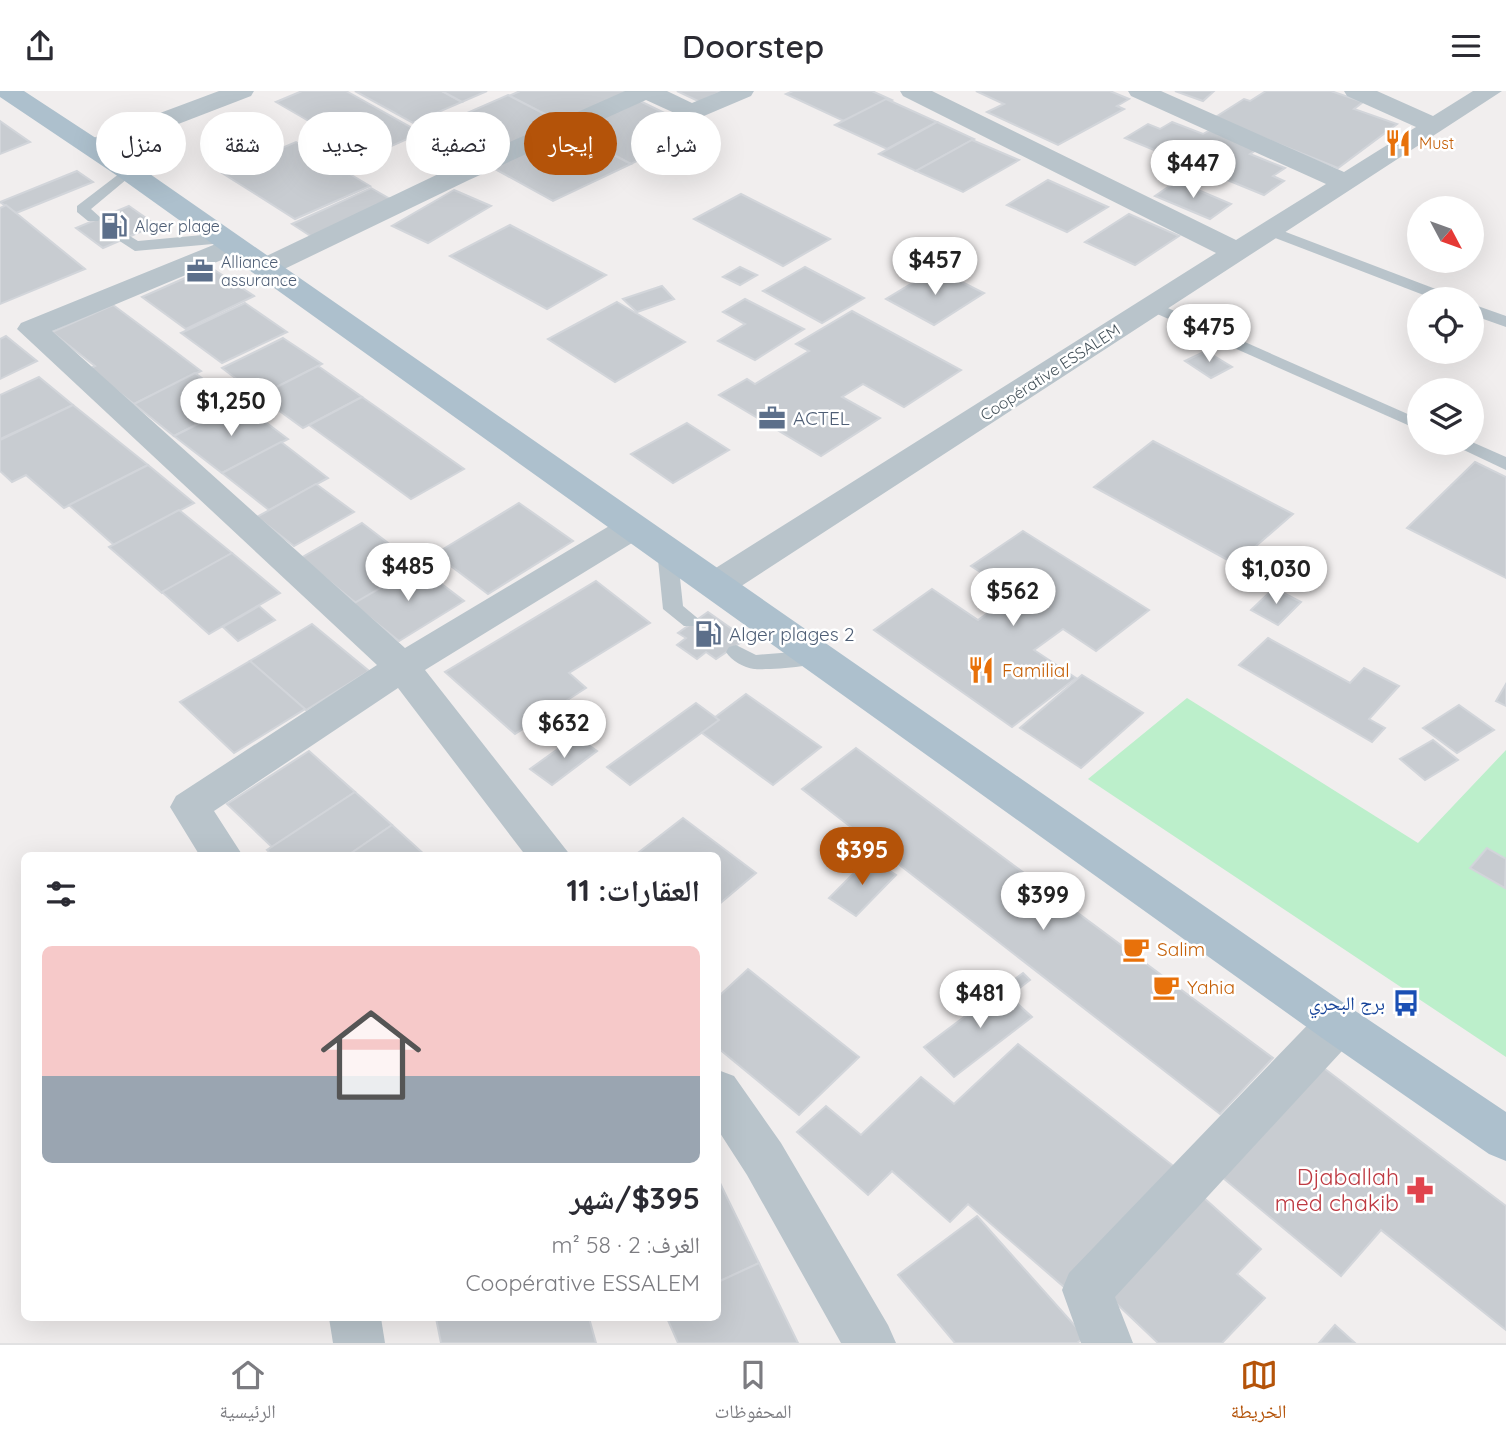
<!DOCTYPE html>
<html lang="ar">
<head>
<meta charset="utf-8">
<style>
  :root { --surface:#fff; --page:#f2f2f3; --text:#2b2b33; --muted:#7c7c81; --line:#e1e1e2; --accent:#b45309 }
  body { margin:0; font-family:Quicksand,"Noto Naskh Arabic",sans-serif; background:var(--page); color:var(--text); direction:rtl; height:100vh; display:flex; flex-direction:column; font-size:26px; white-space:nowrap }
  * { box-sizing:border-box; margin:0 }
  p { font-size:23px; color:var(--muted) }
  .icon { flex:none; width:38px; height:38px; fill:none; stroke:currentColor; stroke-width:2; stroke-linecap:round; stroke-linejoin:round }
  .map { position:relative; flex:1; overflow:hidden; direction:ltr }
  .side { position:absolute; left:21px; top:761px; width:700px; height:469px; display:flex; flex-direction:column; background:var(--surface); border-radius:10px; box-shadow:0 7px 28px #0002; direction:rtl }
  .side>* { flex:none }
  .top-card { position:absolute; left:21px; top:21px; width:700px; height:63px; direction:rtl; display:flex; gap:14px }
  .needle { width:46px; rotate:131deg }
  .tools { position:absolute; left:1407px; top:105px; display:grid; gap:14px }
  .tools a { display:grid; place-items:center; width:77px; height:77px; border-radius:50%; background:var(--surface); box-shadow:0 7px 28px #0002; font-size:35px }
  .price { position:absolute; translate:-50% -60px; padding:0 16px; border-radius:24px; background:#fff; color:#222; font-size:23px; line-height:46px; filter:drop-shadow(0 2px 4px #0008) }
  .price::after { content:''; position:absolute; left:50%; top:42px; width:21px; height:16px; margin-left:-10px; background:inherit; clip-path:polygon(0 0,100% 0,50% 100%) }
  .price.on { background:var(--accent); color:#fff }
  ul { padding:0; list-style:none }
  li { display:grid; align-content:center; gap:14px; height:371px; padding:0 21px }
  li span { display:grid; place-items:center; height:217px; border-radius:10px; color:#555 }
  li>.icon { margin-inline-start:auto }
  span .icon { width:126px; height:126px; fill:#fffc; stroke-width:1 }
  li b { font-size:30px }
  h2 { display:flex; justify-content:space-between; align-items:center; height:84px; padding:0 21px; font-size:30px }
  .pill { padding:0 24px; border-radius:32px; background:var(--surface); box-shadow:0 7px 28px #0002; font-size:24px; line-height:63px }
  .pill.on { background:var(--accent); color:#fff }
  header { display:flex; justify-content:space-between; align-items:center; height:91px; padding:0 21px; background:var(--surface); font-size:32px; font-weight:600 }
  .dock { display:flex; justify-content:space-around; align-items:center; height:98px; border-top:2px solid var(--line); background:var(--surface); font-size:19px; color:var(--muted) }
  .dock a { display:grid; justify-items:center; gap:4px }
  .dock .on { color:var(--accent) }
  .map>svg:first-child { display:block }
</style>
</head>
<body>
<header><svg class="icon" aria-label="menu" viewBox="0 0 24 24"><path d="M4 6h16M4 12h16M4 18h16"/></svg>Doorstep<svg class="icon" aria-label="share" viewBox="0 0 24 24"><path d="M12 15V3M7 8l5-5 5 5M5 13v7h14v-7"/></svg></header>
<div class="map">
<svg width="1506" height="1252" viewBox="0 0 1506 1252">
  <rect width="100%" height="100%" fill="#f1eeee"/>
  <polygon fill="#bcefcb" points="1187,607 1418,752 1506,659 1506,966 1088,688"/>
  <g fill="#c8ccd1" stroke="#d2d5da" stroke-width="2">
    <polygon points="302,0 346,0 421,42 369,65 276,11"/>
    <polygon points="355,0 442,0 462,11 413,32"/>
    <polygon points="442,0 487,0 462,11"/>
    <polygon points="520,0 622,0 628,3 564,33 509,5"/>
    <polygon points="677,0 722,0 700,11"/>
    <polygon points="793,0 872,0 892,9 848,32 786,3"/>
    <polygon points="976,0 1110,0 1129,8 1117,15 1124,18 1058,54 987,21 1004,13"/>
    <polygon points="1175,0 1214,0 1203,10"/>
    <polygon points="1266,0 1331,0 1363,11 1354,18 1397,33 1338,77 1214,27 1244,8 1250,10"/>
    <polygon points="508,4 564,33 477,73 421,42"/>
    <polygon points="886,8 937,31 887,58 835,34"/>
    <polygon points="638,9 699,39 631,73 570,41"/>
    <polygon points="0,30 30,51 0,63"/>
    <polygon points="937,31 974,48 916,80 879,63"/>
    <polygon points="1172,31 1203,43 1210,39 1258,58 1250,63 1285,77 1273,85 1284,90 1264,104 1125,47 1148,33 1160,38"/>
    <polygon points="564,38 631,73 553,110 486,73"/>
    <polygon points="972,49 1019,69 963,101 916,80"/>
    <polygon points="296,51 370,95 295,128 222,82"/>
    <polygon points="77,80 93,91 16,122 0,111"/>
    <polygon points="1048,89 1108,116 1067,141 1007,114"/>
    <polygon points="1177,90 1231,113 1210,128 1155,105"/>
    <polygon points="371,97 397,112 317,149 292,133"/>
    <polygon points="454,99 491,115 428,152 392,135"/>
    <polygon points="741,103 830,148 783,175 694,128"/>
    <polygon points="6,114 16,122 85,178 0,213 0,117"/>
    <polygon points="129,115 156,134 103,157 76,137"/>
    <polygon points="1129,123 1179,145 1135,174 1085,151"/>
    <polygon points="510,134 606,184 547,218 450,165"/>
    <polygon points="210,176 254,205 186,238 142,206"/>
    <polygon points="740,176 757,184 740,194 723,186"/>
    <polygon points="805,176 864,207 822,232 763,200"/>
    <polygon points="936,178 984,202 934,234 886,208"/>
    <polygon points="662,195 674,208 637,221 623,208"/>
    <polygon points="745,208 804,238 755,269 718,250 745,233 723,221"/>
    <polygon points="617,211 685,251 615,291 548,248"/>
    <polygon points="245,212 287,241 222,272 181,242"/>
    <polygon points="113,214 156,246 201,280 134,313 89,278 95,275 52,241"/>
    <polygon points="852,220 961,279 904,316 863,293 842,306 880,327 821,365 719,304 747,288 755,293 809,260 796,253"/>
    <polygon points="6,245 37,270 0,288 0,248"/>
    <polygon points="283,247 322,273 259,305 222,277"/>
    <polygon points="1206,260 1232,276 1211,287 1185,270"/>
    <polygon points="318,275 362,306 303,337 259,305"/>
    <polygon points="195,282 237,313 174,345 134,313"/>
    <polygon points="39,286 73,314 0,348 0,304"/>
    <polygon points="362,306 464,378 411,408 309,334"/>
    <polygon points="240,312 288,348 222,382 174,345"/>
    <polygon points="73,314 148,374 64,417 26,384 12,391 0,380 0,349"/>
    <polygon points="687,332 729,359 673,392 631,363"/>
    <polygon points="1153,350 1293,423 1235,473 1094,396"/>
    <polygon points="281,351 328,387 269,419 222,382"/>
    <polygon points="1475,371 1506,386 1506,487 1407,437"/>
    <polygon points="148,374 194,412 114,454 69,414"/>
    <polygon points="316,393 354,421 294,455 257,426"/>
    <polygon points="519,412 573,450 488,503 435,463"/>
    <polygon points="179,419 232,462 162,502 109,456"/>
    <polygon points="362,432 418,475 356,512 301,467"/>
    <polygon points="1023,440 1149,519 1096,560 1063,538 1034,559 1076,587 1012,636 874,539 932,498 978,529 1014,503 971,475"/>
    <polygon points="232,462 280,502 209,543 162,501"/>
    <polygon points="418,475 464,510 399,550 353,513"/>
    <polygon points="596,490 650,532 569,582 586,597 515,643 445,581"/>
    <polygon points="1274,497 1301,511 1278,534 1251,519"/>
    <polygon points="259,515 275,529 238,550 223,536"/>
    <polygon points="708,521 746,548 716,568 706,561 697,568 677,554 686,547 678,542"/>
    <polygon points="312,533 369,580 306,619 250,570"/>
    <polygon points="1268,547 1350,592 1364,577 1399,595 1369,628 1385,637 1372,651 1239,574"/>
    <polygon points="250,570 305,618 234,662 180,611"/>
    <polygon points="1082,584 1143,622 1081,677 1020,637"/>
    <polygon points="1506,593 1506,615 1496,610"/>
    <polygon points="746,603 821,656 773,694 698,639"/>
    <polygon points="696,612 719,629 630,694 607,676"/>
    <polygon points="1459,614 1494,639 1457,662 1423,637"/>
    <polygon points="576,645 597,660 552,694 530,678"/>
    <polygon points="1433,649 1458,669 1425,689 1400,668"/>
    <polygon points="856,657 1273,967 1220,1023 802,698"/>
    <polygon points="309,660 355,701 272,756 227,713"/>
    <polygon points="355,701 392,734 347,765 273,765 267,759"/>
    <polygon points="683,727 756,782 718,814 718,765 634,765"/>
    <polygon points="392,734 426,765 347,765"/>
    <polygon points="1487,757 1506,768 1505,797 1470,777"/>
    <polygon points="869,767 896,784 856,825 829,807"/>
    <polygon points="748,878 859,966 799,1024 718,957 718,906"/>
    <polygon points="1023,882 1030,889 1009,905 1032,926 954,986 924,956"/>
    <polygon points="1018,953 1181,1081 1071,1202 968,1113 950,1131 892,1080 868,1104 797,1041 826,1015 861,1044 921,986 954,1013"/>
    <polygon points="1321,975 1506,1115 1506,1239 1381,1139 1341,1185 1217,1082"/>
    <polygon points="718,1088 759,1172 718,1191"/>
    <polygon points="1195,1099 1261,1158 1237,1183 1265,1207 1222,1252 1158,1252 1098,1195"/>
    <polygon points="977,1125 1085,1246 1077,1252 955,1252 898,1184"/>
    <polygon points="759,1172 798,1252 678,1252 667,1227 718,1227 718,1191"/>
    <polygon points="436,1227 589,1227 596,1252 441,1252"/>
    <polygon points="1335,1234 1355,1252 1319,1252"/>
  </g>
  <g fill="none" stroke-linecap="round" stroke-linejoin="round">
    <g fill="#b9c4cb" fill-rule="evenodd">
      <polygon points="128,76 135,80 133,83 91,118 101,127 98,130 88,130 77,121 77,115"/>
      <polygon points="1270,135 1454,205 1456,208 1434,208 1265,143 1265,137"/>
      <polygon points="120,139 138,150 224,142 232,147 224,152 135,160 115,147 112,144"/>
      <polygon points="1152,210 1419,328 1419,339 1146,218 1144,215"/>
      <polygon points="1472,213 1506,225 1506,236 1472,224"/>
      <polygon points="1472,351 1506,366 1506,379 1449,352"/>
      <polygon points="667,453 677,459 683,515 701,530 698,535 684,535 663,518 657,459"/>
      <path d="M736 554 756 564 819 559 829 566C823 576 767 579 754 578 744 577 731 569 726 561L729 556Z"/>
    </g>
    <g fill="#b9c4cb" fill-rule="evenodd">
      <polygon points="219,0 254,0 251,5 103,62 85,62 81,56 85,50"/>
      <polygon points="625,0 667,0 692,12 721,0 754,0 751,5 692,30 646,9 469,89 276,182 266,185 256,182 252,176 256,170 451,77"/>
      <polygon points="900,0 932,0 1236,149 1326,93 1131,5 1128,0 1161,0 1344,81 1416,36 1347,5 1344,0 1377,0 1433,25 1473,0 1502,0 729,503 716,506 703,503 698,494 703,485 1216,162 903,5"/>
      <polygon points="233,146 243,148 247,154 243,160 52,240 405,557 621,428 633,425 645,428 650,436 645,444 425,579 571,765 526,765 398,597 214,720 243,765 200,765 170,716 176,705 377,574 17,238 21,232"/>
      <polygon points="1338,914 1354,919 1361,933 1354,947 1115,1206 1133,1252 1081,1252 1062,1199 1069,1182 1322,919"/>
      <polygon points="718,979 734,985 781,1052 888,1234 896,1252 841,1252 747,1084 718,1039"/>
      <polygon points="329,1227 381,1227 385,1252 333,1252"/>
    </g>
    <polygon fill="#adc0cd" fill-rule="evenodd" points="0,0 24,0 137,74 1354,919 1506,1021 1506,1070 1489,1063 1322,947 119,86 0,6"/>
  </g>
  <defs>
    <symbol id="restaurant-bare" viewBox="-9 -9 18 18"><path d="M-5-6h1v4h1v-4h1v4h1v-4h1v5L-1.5 .5V6h-2V.5L-5-1ZM5-6V6H3V1.5H1.5Q1.5-4 5-6Z" fill="#e8710a" stroke="#fff" stroke-width="2.5" paint-order="stroke"/></symbol>
    <symbol id="fuel-bare" viewBox="-9 -9 18 18"><path d="M-5.5-6h7V0h2V4h1.3V-2.5L3-4.5l.8-.8L6-3V5H2.5V1h-1V6h-7ZM-4.2-4.7v3.2H.2V-4.7Z" fill="#5c6f8a" stroke="#fff" stroke-width="2.5" paint-order="stroke"/></symbol>
    <symbol id="office-bare" viewBox="-9 -9 18 18"><path d="M-6-3h4V-5.5h4V-3h4V5H-6ZM-1-4.5V-3h2v-1.5ZM-6 0V1H6V0Z" fill="#5c6f8a" stroke="#fff" stroke-width="2.5" paint-order="stroke"/></symbol>
    <symbol id="cafe-bare" viewBox="-9 -9 18 18"><path d="M-5.5-4.5H6V0H3Q3 3.5 0 3.5H-2.5Q-5.5 3.5-5.5 0ZM3-3.2v2h1.7v-2ZM-6 4.5H4V6H-6Z" fill="#e8710a" stroke="#fff" stroke-width="2.5" paint-order="stroke"/></symbol>
    <symbol id="bus-bare" viewBox="-9 -9 18 18"><path d="M-5-6H5V4H4V6H2V4H-2V6H-4V4H-5ZM-3.5-4V0h7V-4ZM-3.5 1.2v1.5H-2V1.2ZM2 1.2v1.5H3.5V1.2Z" fill="#1a4fb4" stroke="#fff" stroke-width="2.5" paint-order="stroke"/></symbol>
    <symbol id="pharmacy-bare" viewBox="-9 -9 18 18"><path d="M-2-6h4v4h4v4h-4v4h-4v-4h-4v-4h4Z" fill="#e0444e" stroke="#fff" stroke-width="2.5" paint-order="stroke"/></symbol>
  </defs>
  <g fill-rule="evenodd">
    <use href="#restaurant-bare" x="1379" y="33" width="38" height="38"/>
    <use href="#fuel-bare" x="95" y="116" width="38" height="38"/>
    <use href="#office-bare" x="181" y="161" width="38" height="38"/>
    <use href="#office-bare" x="753" y="308" width="38" height="38"/>
    <use href="#fuel-bare" x="689" y="524" width="38" height="38"/>
    <use href="#restaurant-bare" x="962" y="560" width="38" height="38"/>
    <use href="#cafe-bare" x="1117" y="839" width="38" height="38"/>
    <use href="#cafe-bare" x="1147" y="877" width="38" height="38"/>
    <use href="#bus-bare" x="1387" y="893" width="38" height="38"/>
    <use href="#pharmacy-bare" x="1401" y="1080" width="38" height="38"/>
  </g>
  <g text-anchor="middle" stroke-width="5" stroke-linejoin="round" paint-order="stroke">
    <g font-size="16" fill="#c56008" stroke="#fff" text-anchor="start">
      <text x="1419" y="58">Must</text>
    </g>
    <g font-size="16" fill="#4e5e75" stroke="#fff" text-anchor="start">
      <text x="135" y="141">Alger plage</text>
      <text x="221" y="177">Alliance<tspan x="221" dy="18">assurance</tspan></text>
    </g>
    <g font-size="16" fill="#46535b" stroke="#fff">
      <text transform="translate(1050 281) rotate(-33)" y="6">Coopérative ESSALEM</text>
    </g>
    <g font-size="19" fill="#4e5e75" stroke="#fff" text-anchor="start">
      <text x="793" y="334">ACTEL</text>
      <text x="729" y="550">Alger plages 2</text>
    </g>
    <g font-size="19" fill="#c56008" stroke="#fff" text-anchor="start">
      <text x="1002" y="586">Familial</text>
      <text x="1157" y="865">Salim</text>
      <text x="1187" y="903">Yahia</text>
    </g>
    <g font-size="19" fill="#164399" stroke="#fff" text-anchor="end">
      <text x="1385" y="919">برج البحري</text>
    </g>
    <g font-size="23" fill="#be3a42" stroke="#fff" text-anchor="end">
      <text x="1399" y="1094">Djaballah<tspan x="1399" dy="26">med chakib</tspan></text>
    </g>
  </g>
</svg>
<div class="tools">
<a><svg class="needle" viewBox="-14 -14 28 28"><path d="M0-13l5 13h-10z" fill="#e53935"/><path d="M0 13l5-13h-10z" fill="#7c7c81"/></svg></a>
<a><svg class="icon" aria-label="locate" viewBox="0 0 24 24"><circle cx="12" cy="12" r="6"/><path d="M12 2v4M12 18v4M2 12h4M18 12h4"/></svg></a>
<a><svg class="icon" aria-label="layers" viewBox="0 0 24 24"><path d="M12 4l9 5-9 5-9-5zM3 14l9 5 9-5"/></svg></a>
</div>
<b class="price" style="left:1193px;top:109px">$447</b>
<b class="price" style="left:935px;top:206px">$457</b>
<b class="price" style="left:1209px;top:273px">$475</b>
<b class="price" style="left:231px;top:347px">$1,250</b>
<b class="price" style="left:408px;top:512px">$485</b>
<b class="price" style="left:1276px;top:515px">$1,030</b>
<b class="price" style="left:1013px;top:537px">$562</b>
<b class="price" style="left:564px;top:669px">$632</b>
<b class="price on" style="left:862px;top:796px">$395</b>
<b class="price" style="left:1043px;top:841px">$399</b>
<b class="price" style="left:980px;top:939px">$481</b>
<div class="top-card">
<a class="pill">شراء</a>
<a class="pill on">إيجار</a>
<a class="pill">تصفية</a>
<a class="pill">جديد</a>
<a class="pill">شقة</a>
<a class="pill">منزل</a>
</div>
<section class="side">
<h2>العقارات: 11<svg class="icon" aria-label="filters" viewBox="0 0 24 24"><path d="M4 7h16M4 17h16"/><circle cx="9" cy="7" r="2"/><circle cx="15" cy="17" r="2"/></svg></h2>
<ul>
<li><span style="background:linear-gradient(#f6c9c9 60%,#9aa5b1 0)"><svg class="icon" aria-label="home" viewBox="0 0 24 24"><path d="M3 11l9-7 9 7M6 9v11h12V9"/></svg></span><div><b>$395/شهر</b><p>الغرف: 2 · 58 m²</p><p>Coopérative ESSALEM</p></div></li>
</ul>
</section>
</div>
<nav class="dock">
<a class="on"><svg class="icon" aria-label="map" viewBox="0 0 24 24"><path d="M3 6l6-2 6 2 6-2v14l-6 2-6-2-6 2zM9 4v14M15 6v14"/></svg>الخريطة</a>
<a><svg class="icon" aria-label="saved" viewBox="0 0 24 24"><path d="M7 4h10v16l-5-4-5 4z"/></svg>المحفوظات</a>
<a><svg class="icon" aria-label="home" viewBox="0 0 24 24"><path d="M3 11l9-7 9 7M6 9v11h12V9"/></svg>الرئيسية</a>
</nav>
</body>
</html>
